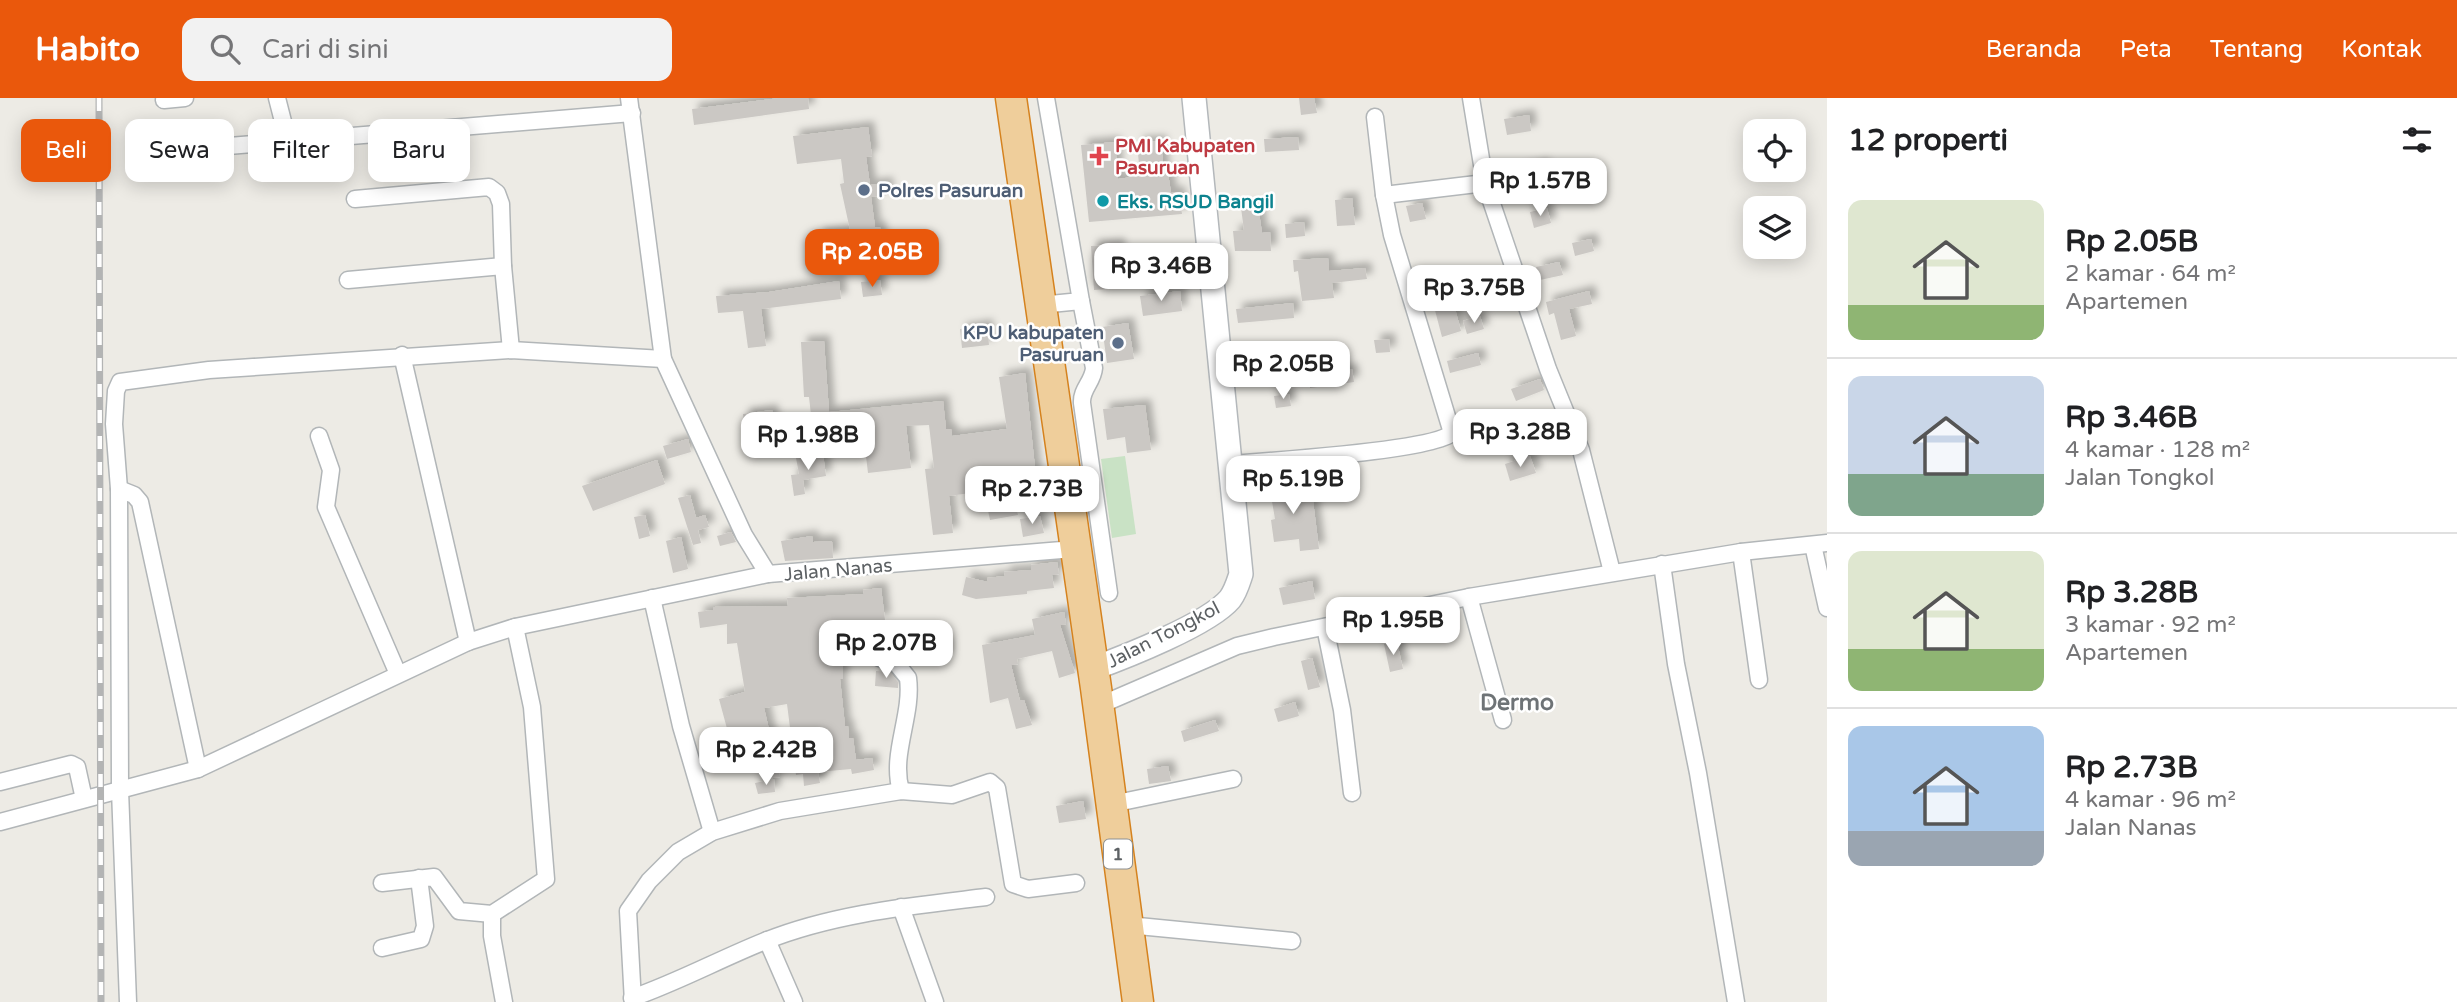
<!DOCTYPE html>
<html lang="id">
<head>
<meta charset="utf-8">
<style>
  :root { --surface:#fff; --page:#f2f2f2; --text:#202124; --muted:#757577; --line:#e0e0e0; --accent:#ea580c }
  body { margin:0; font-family:"Varela Round",sans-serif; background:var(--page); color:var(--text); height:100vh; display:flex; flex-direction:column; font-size:26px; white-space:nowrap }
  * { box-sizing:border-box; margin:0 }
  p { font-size:23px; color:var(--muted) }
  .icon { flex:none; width:38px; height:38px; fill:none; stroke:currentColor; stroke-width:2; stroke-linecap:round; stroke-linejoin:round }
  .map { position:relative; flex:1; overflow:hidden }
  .details { display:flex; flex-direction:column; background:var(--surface); width:630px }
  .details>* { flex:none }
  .guide { position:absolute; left:21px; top:21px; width:665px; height:63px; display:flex; gap:14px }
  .fabs { position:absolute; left:1743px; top:21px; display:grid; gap:14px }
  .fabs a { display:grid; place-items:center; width:63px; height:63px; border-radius:14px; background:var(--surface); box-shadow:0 4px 18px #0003; font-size:35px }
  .price { position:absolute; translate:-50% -60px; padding:0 16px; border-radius:14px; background:#fff; color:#222; font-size:23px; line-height:46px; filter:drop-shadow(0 2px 4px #0008) }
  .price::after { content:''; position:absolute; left:50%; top:42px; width:21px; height:16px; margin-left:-10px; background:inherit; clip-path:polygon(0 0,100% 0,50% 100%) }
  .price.current { background:var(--accent); color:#fff }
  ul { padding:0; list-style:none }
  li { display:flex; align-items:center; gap:21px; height:175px; padding:0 21px }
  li+li { border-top:2px solid var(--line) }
  li span { display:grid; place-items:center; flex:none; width:196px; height:140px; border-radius:14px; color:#555 }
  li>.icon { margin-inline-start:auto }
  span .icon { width:84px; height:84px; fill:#fffc; stroke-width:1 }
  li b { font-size:30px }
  h2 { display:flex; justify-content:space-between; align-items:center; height:84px; padding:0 21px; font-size:30px }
  .tag { padding:0 24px; border-radius:14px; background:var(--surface); box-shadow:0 4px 18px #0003; font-size:24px; line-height:63px }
  .tag.current { background:var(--accent); color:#fff }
  header { display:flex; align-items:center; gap:42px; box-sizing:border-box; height:98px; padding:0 35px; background:var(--accent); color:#fff }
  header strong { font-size:33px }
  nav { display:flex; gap:38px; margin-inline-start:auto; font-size:24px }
  .search { width:490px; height:63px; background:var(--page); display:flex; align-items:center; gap:18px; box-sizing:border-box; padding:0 24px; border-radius:14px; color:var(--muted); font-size:26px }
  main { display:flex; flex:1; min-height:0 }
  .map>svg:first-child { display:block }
</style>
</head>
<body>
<header>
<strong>Habito</strong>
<div class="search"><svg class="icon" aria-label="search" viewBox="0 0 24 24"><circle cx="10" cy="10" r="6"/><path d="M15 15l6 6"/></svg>Cari di sini</div>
<nav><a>Beranda</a><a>Peta</a><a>Tentang</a><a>Kontak</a></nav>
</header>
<main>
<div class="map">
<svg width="1827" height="904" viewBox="0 0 1827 904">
  <defs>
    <filter id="shadow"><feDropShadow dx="6" dy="-6" stdDeviation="3.5" flood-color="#0004"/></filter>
  </defs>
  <rect width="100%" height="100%" fill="#edebe5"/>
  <polygon fill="#c9e2c5" points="1125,358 1136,436 1112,440 1101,361"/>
  <g fill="#cbc8c4" filter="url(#shadow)">
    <polygon points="780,0 808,0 809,11 694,27 692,11"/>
    <polygon points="1299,0 1314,0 1317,15 1301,17"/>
    <polygon points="1529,17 1531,33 1507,37 1504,21"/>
    <polygon points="868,29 872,58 866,59 870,87 887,85 888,97 871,99 875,129 880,129 883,152 820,160 817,136 850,132 840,86 844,85 841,61 797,66 793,38"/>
    <polygon points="1298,39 1299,52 1265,54 1264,41"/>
    <polygon points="1161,43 1164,75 1168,75 1171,95 1179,94 1182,116 1089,124 1081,47 1115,44 1118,81 1140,78 1137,44"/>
    <polygon points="1543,66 1547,82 1524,88 1520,72"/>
    <polygon points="1352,100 1355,127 1337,128 1335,102"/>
    <polygon points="1422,105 1426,121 1410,124 1406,108"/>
    <polygon points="1258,108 1262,135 1270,134 1271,153 1235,153 1233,133 1244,132 1241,110"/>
    <polygon points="1547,110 1551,125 1534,130 1530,114"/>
    <polygon points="1304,124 1305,138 1286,140 1285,126"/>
    <polygon points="1591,141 1594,153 1575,158 1572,145"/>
    <polygon points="1119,146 1123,190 1094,192 1091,148"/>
    <polygon points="1328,160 1329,173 1365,170 1367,181 1332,185 1334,200 1302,203 1298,173 1294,174 1293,162"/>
    <polygon points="1559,164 1563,177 1540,182 1536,169"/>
    <polygon points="880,182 882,197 863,199 861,184"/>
    <polygon points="839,183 841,201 761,211 766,248 748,250 743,213 718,215 716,198 769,194"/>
    <polygon points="1180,193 1182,213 1143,218 1140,198"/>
    <polygon points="1589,193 1592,206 1569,211 1576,238 1561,242 1554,215 1549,217 1546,204"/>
    <polygon points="1451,196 1461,233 1442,239 1432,201"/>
    <polygon points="1293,205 1294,220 1238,225 1236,211"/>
    <polygon points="1480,218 1484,231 1467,236 1463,223"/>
    <polygon points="1128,225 1134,261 1107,265 1102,229"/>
    <polygon points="987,227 989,247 962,250 960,231"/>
    <polygon points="1389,241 1390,254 1376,255 1374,242"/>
    <polygon points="824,243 829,314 943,303 946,331 951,331 952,338 1007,331 999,279 1025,275 1037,389 1013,393 1018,417 990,422 984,393 949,398 953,435 933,437 925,371 934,370 929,327 906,328 911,370 868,375 863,333 813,335 809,299 804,299 801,244"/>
    <polygon points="1478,255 1481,267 1450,275 1447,263"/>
    <polygon points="1352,271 1354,284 1310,290 1309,276"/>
    <polygon points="1540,281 1544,292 1516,303 1511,291"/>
    <polygon points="1289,296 1291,308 1276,310 1274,298"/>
    <polygon points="1145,307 1151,352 1127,355 1125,339 1107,342 1103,311"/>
    <polygon points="772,312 776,338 746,342 743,316"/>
    <polygon points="688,341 691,354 667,361 663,348"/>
    <polygon points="823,356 826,378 803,382 805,396 794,398 791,377 799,376 796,360"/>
    <polygon points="1530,358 1536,375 1510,383 1505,366"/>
    <polygon points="657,362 665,386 593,413 582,388"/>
    <polygon points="1297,381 1301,405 1313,403 1319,451 1300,453 1299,441 1274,444 1271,422 1275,421 1269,386"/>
    <polygon points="690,397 696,420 705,417 709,429 698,432 701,445 693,447 678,400"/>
    <polygon points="645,417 650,438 639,441 634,419"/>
    <polygon points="1040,418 1044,435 1023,439 1020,421"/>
    <polygon points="731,434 736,444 720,448 717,438"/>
    <polygon points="812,438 813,444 832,443 833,460 785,463 781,443"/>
    <polygon points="681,439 688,471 673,475 666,443"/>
    <polygon points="1057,464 1059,476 1052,477 1054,490 1027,493 1027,496 976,501 962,497 966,479 988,484 987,480 1005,478 1004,474 1031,472 1031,467"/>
    <polygon points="1312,483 1315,501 1283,507 1279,490"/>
    <polygon points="881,490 885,522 848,525 851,556 843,557 843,581 840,581 845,628 848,628 849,640 853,640 856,662 872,660 874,672 852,676 851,671 818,674 820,685 804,688 803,676 796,677 787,606 764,610 780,679 766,681 761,648 751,650 748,634 729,638 719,601 745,594 737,545 727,546 727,526 700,530 698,514 713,512 713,509 788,508 787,500 864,496 863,492"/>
    <polygon points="1064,514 1066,526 1060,527 1075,575 1059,580 1052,553 1017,561 1018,566 1011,567 1020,603 1024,602 1032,627 1016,631 1008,600 990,605 982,547 1035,537 1032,521"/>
    <polygon points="1397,544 1403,571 1390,574 1384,546"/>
    <polygon points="946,545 947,560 919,561 919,546"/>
    <polygon points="1312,560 1320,589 1308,592 1301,563"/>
    <polygon points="876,573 890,574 898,584 898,590 875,588"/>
    <polygon points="1295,604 1299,618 1278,624 1274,611"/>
    <polygon points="1215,622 1219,633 1184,644 1181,633"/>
    <polygon points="1168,668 1171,683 1149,686 1147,671"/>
    <polygon points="774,681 775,694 758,696 755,685"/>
    <polygon points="1083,703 1086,721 1059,725 1056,708"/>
  </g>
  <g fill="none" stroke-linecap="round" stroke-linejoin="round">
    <defs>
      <g id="street">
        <polyline points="277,0 288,43"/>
        <polyline points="629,0 663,261 744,437 768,476 1074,451"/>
        <polyline points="1471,0 1485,85 1548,271 1581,352 1612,474"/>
        <polyline points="164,2 185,0"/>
        <polyline points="156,54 632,15"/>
        <polyline points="1384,97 1485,85"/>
        <polyline points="355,101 489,89 497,95 501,106 503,168 511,252"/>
        <polyline points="348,182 503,168"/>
        <path d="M1081 203 1094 270C1093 284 1081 291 1082 305L1109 495"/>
        <polyline points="1040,207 1081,203 1046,0"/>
        <polyline points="402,257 468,544"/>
        <polyline points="319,338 331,372 326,409 398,576"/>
        <path d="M1230 366C1267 363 1432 353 1452 335L1392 137 1384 97 1375 19"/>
        <polyline points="119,391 134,397 140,404 198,671"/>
        <polyline points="1813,447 1827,510"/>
        <polyline points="1741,454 1759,582"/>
        <polyline points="1662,466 1676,566 1698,675 1736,904"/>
        <polyline points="1469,499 1503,622"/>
        <polyline points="652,500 681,628 712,734"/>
        <polyline points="1325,529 1342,612 1352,695"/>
        <path d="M879 560 896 565 908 580C913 618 890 656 901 693"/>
        <polyline points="1098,608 1237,548 1274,539 1469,499 1741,454 1827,445"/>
        <polyline points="0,684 71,666 77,669 84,701"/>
        <polyline points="1112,706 1233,681"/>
        <polyline points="0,724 198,671 468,544 515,529 768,476"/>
        <polyline points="382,785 434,779 459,813 492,816 546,781 532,609 515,529"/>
        <polyline points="901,809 935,904"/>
        <polyline points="492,816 492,838 504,904"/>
        <polyline points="1128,827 1292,843"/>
        <polyline points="767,842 794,904"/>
        <polyline points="382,850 421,841 425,828 419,780"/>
        <path d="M632 900C678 884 720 861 765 843 835 815 912 808 986 799"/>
        <polyline points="128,904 120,692 119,391 114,326 116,293 120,284 209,272 511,252 663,261"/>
        <polyline points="633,904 628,813 649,783 678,754 712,734 780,713 901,693 952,697 990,684 997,690 1013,786 1028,791 1076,785"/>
      </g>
      <path id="secondary" d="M1092 571C1125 559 1209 526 1230 501 1236 493 1238 485 1241 476L1194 0"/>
      <polyline id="highway" points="1011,0 1096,590 1138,904"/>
    </defs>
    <use href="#street" stroke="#b2b6b8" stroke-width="19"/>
    <use href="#secondary" stroke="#b4b8bb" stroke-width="26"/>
    <use href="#highway" stroke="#d5821e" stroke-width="33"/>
    <use href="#street" stroke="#fff" stroke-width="16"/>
    <use href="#secondary" stroke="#fff" stroke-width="23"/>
    <use href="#highway" stroke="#efce9b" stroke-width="30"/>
    <defs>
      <polyline id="rail" points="99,0 101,904"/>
    </defs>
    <use href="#rail" stroke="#b3b4b4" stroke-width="7"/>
    <use href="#rail" stroke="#fff" stroke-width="4.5" stroke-dasharray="13" stroke-linecap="butt"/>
  </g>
  <path fill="#e0444e" stroke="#fff" stroke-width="2.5" d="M1095.5 47.5h7v7h7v7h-7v7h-7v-7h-7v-7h7z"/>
  <g fill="#5c6f8a" stroke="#fff" stroke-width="2.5">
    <circle cx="864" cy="92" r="7"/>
    <circle cx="1118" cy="245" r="7"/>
  </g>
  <circle fill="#0f9aa8" stroke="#fff" stroke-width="2.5" cx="1103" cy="103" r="7"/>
  <g text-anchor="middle" stroke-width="5" stroke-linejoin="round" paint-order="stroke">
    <rect fill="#fff" stroke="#8e9092" stroke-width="2" x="1104" y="741.5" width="28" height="29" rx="5"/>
    <g font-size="18" font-weight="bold" fill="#5d6164">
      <text x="1118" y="762">1</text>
    </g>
    <g font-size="19" font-weight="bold" fill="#be3a42" stroke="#fff" text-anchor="start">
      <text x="1115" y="54">PMI Kabupaten<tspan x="1115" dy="22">Pasuruan</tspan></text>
    </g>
    <g font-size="19" font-weight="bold" fill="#4e5e75" stroke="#fff" text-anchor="start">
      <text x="878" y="99">Polres Pasuruan</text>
      <text x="1104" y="241" text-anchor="end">KPU kabupaten<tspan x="1104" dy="22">Pasuruan</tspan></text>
    </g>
    <g font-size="19" font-weight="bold" fill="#0d838f" stroke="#fff" text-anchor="start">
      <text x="1117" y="110">Eks. RSUD Bangil</text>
    </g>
    <g font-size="19" fill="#5d6164" stroke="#fff">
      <text transform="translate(838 471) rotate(-5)" y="7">Jalan Nanas</text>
      <text transform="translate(1163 536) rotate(-27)" y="7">Jalan Tongkol</text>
    </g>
    <g font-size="23" font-weight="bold" fill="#6e7376" stroke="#fff">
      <text x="1517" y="612">Dermo</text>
    </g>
  </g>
</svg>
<div class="fabs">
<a><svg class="icon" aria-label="locate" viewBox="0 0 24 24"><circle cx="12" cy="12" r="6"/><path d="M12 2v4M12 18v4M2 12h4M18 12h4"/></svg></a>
<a><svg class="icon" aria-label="layers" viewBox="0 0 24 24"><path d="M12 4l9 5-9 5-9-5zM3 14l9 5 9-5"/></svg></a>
</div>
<b class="price" style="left:1540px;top:120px">Rp 1.57B</b>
<b class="price current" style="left:872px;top:191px">Rp 2.05B</b>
<b class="price" style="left:1161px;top:205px">Rp 3.46B</b>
<b class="price" style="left:1474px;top:227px">Rp 3.75B</b>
<b class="price" style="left:1283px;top:303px">Rp 2.05B</b>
<b class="price" style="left:1520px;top:371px">Rp 3.28B</b>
<b class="price" style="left:808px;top:374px">Rp 1.98B</b>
<b class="price" style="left:1293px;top:418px">Rp 5.19B</b>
<b class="price" style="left:1032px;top:428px">Rp 2.73B</b>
<b class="price" style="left:1393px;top:559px">Rp 1.95B</b>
<b class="price" style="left:886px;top:582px">Rp 2.07B</b>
<b class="price" style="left:766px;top:689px">Rp 2.42B</b>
<div class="guide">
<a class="tag current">Beli</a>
<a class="tag">Sewa</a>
<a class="tag">Filter</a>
<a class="tag">Baru</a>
</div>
</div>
<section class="details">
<h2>12 properti<svg class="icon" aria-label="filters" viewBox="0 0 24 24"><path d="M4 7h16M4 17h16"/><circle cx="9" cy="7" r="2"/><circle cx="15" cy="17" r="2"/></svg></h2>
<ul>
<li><span style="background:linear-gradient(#dfe7d0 75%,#8fb573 0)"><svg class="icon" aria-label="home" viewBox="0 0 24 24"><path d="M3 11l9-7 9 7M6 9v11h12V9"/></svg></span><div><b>Rp 2.05B</b><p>2 kamar · 64 m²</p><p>Apartemen</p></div></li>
<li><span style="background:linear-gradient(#c9d6e8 70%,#7fa58c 0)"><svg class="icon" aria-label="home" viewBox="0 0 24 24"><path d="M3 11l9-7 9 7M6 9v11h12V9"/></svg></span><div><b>Rp 3.46B</b><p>4 kamar · 128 m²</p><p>Jalan Tongkol</p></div></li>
<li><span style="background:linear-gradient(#dfe7d0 70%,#8fb573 0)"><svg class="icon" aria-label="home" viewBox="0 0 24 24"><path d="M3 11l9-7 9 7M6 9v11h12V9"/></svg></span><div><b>Rp 3.28B</b><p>3 kamar · 92 m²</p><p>Apartemen</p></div></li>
<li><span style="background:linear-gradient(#a9c7e8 75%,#9aa5b1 0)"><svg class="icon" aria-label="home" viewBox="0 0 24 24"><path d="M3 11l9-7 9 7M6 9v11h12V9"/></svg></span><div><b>Rp 2.73B</b><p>4 kamar · 96 m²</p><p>Jalan Nanas</p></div></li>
</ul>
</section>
</main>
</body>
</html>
